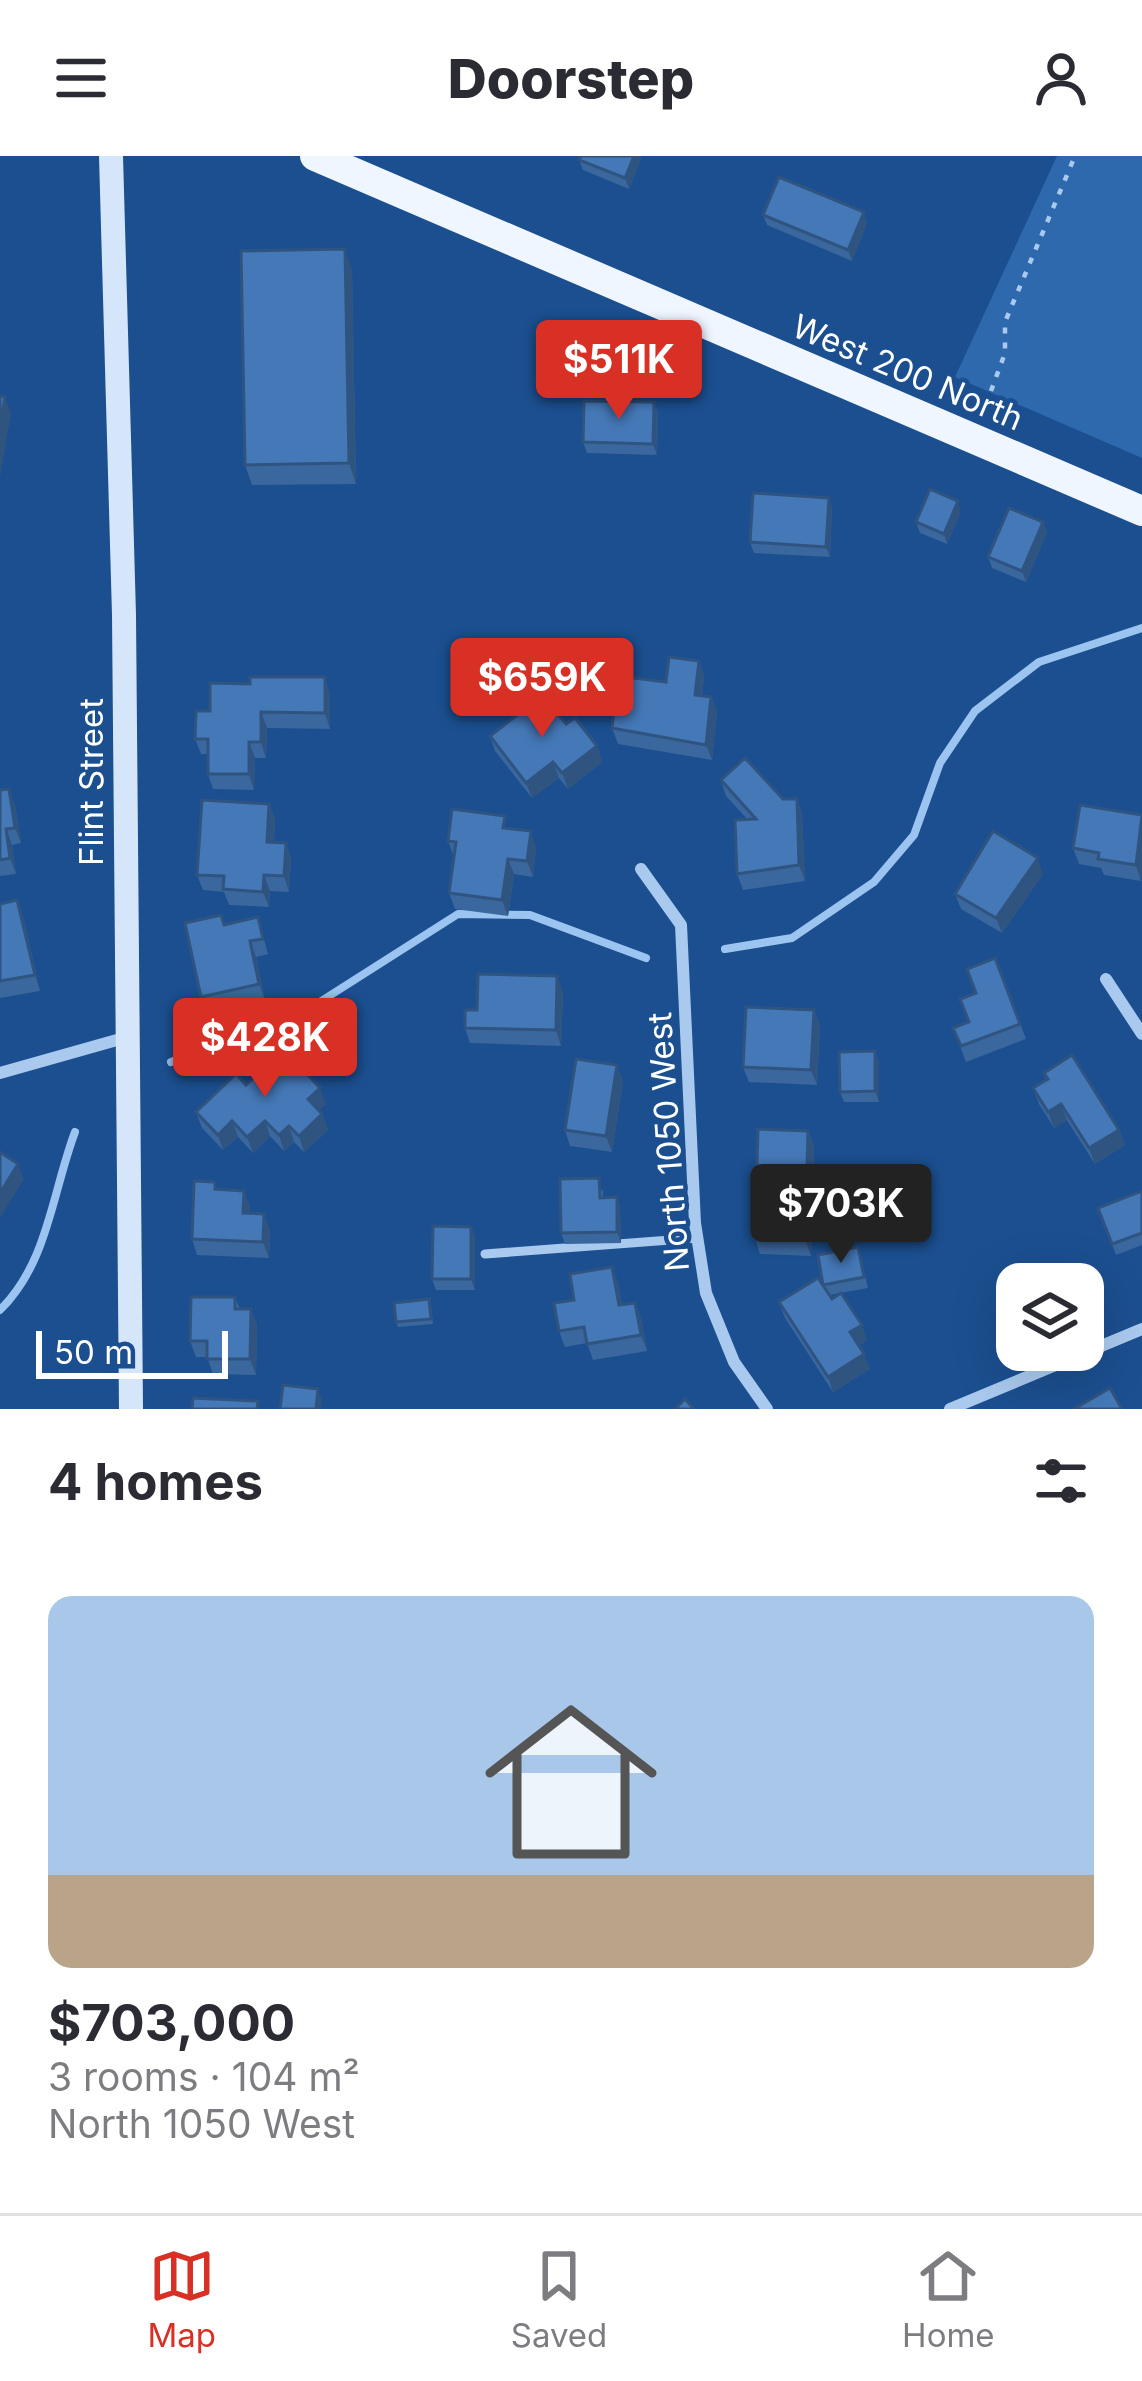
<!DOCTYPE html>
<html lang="en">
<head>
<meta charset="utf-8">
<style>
  :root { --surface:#fff; --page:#f2f2f3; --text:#2b2b33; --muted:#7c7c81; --line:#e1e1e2; --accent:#d93025 }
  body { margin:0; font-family:Inter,sans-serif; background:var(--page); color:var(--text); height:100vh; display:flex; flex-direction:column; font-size:45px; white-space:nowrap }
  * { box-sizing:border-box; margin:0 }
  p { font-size:39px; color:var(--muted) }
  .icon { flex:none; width:66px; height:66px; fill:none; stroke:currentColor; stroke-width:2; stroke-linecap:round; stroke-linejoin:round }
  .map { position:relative; height:1253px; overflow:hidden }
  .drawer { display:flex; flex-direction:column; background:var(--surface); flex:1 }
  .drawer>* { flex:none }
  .tools { position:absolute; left:996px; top:1107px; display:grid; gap:24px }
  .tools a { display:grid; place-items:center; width:108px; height:108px; border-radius:24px; background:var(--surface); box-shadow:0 12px 48px #0002; font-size:60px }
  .scale { position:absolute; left:36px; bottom:30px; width:192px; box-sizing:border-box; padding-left:12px; border:6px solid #fff; border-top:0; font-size:33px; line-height:42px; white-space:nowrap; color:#fff; -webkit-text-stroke:9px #1b4f8f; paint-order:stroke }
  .price { position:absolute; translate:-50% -102px; padding:0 27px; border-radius:12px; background:var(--accent); color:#fff; font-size:39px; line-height:78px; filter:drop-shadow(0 3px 6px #0008) }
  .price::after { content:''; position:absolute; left:50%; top:72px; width:36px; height:27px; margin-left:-18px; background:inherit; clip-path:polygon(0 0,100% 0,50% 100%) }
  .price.selected { background:#222; color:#fff }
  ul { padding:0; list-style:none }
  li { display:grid; align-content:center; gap:24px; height:636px; padding:0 48px }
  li+li { border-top:3px solid var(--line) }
  li span { display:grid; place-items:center; height:372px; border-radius:24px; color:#555 }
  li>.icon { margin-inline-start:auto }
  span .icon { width:216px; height:216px; fill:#fffc; stroke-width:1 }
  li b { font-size:51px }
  h2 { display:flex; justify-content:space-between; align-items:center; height:144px; padding:0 48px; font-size:51px }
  header { display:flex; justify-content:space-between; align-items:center; height:156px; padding:0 48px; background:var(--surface); font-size:54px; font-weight:800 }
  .dock { display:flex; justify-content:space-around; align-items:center; height:168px; border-top:3px solid var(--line); background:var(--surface); font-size:33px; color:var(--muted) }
  .dock a { display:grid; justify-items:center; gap:6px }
  .dock .selected { color:var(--accent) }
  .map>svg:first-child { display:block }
</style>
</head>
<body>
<header><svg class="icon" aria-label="menu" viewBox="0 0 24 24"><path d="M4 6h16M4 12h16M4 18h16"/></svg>Doorstep<svg class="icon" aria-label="person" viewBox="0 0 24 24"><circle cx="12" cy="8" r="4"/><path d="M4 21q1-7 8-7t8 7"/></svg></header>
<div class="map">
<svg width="1142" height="1253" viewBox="0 0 1142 1253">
  <rect width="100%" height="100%" fill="#1b4f8f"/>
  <polygon fill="#2e69ad" points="1057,0 1142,0 1142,302 955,221"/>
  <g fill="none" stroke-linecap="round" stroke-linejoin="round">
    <g stroke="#9cc4f0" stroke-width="8">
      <polyline points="725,793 792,782 874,726 914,679 940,607 975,555 1039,506 1142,472"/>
      <polyline points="171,906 304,856 458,758 530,759 646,802"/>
      <path d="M0 1154C48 1107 52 1037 75 976"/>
    </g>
    <polyline stroke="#a9c9ee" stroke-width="4.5" stroke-dasharray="6 9" stroke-linecap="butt" points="991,235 1005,197 1005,166 1075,0"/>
    <polyline stroke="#a9c9ee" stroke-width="9" points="485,1098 697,1082"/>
    <g stroke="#a9c9ee" stroke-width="12">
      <polyline points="641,713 681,769 695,1067 706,1137 734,1206 767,1253"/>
      <polyline points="1106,823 1142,878"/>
      <polyline points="0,917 124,882"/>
      <polyline points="950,1253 1142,1173"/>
    </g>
    <polyline stroke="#d6e6fa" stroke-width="24" points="111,0 124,459 131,1253"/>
    <polyline stroke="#f0f6ff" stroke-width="30" points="315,0 1142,355"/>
  </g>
  <g fill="#3a679d">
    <polygon points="581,0 642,0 629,33 583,14 579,4"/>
    <polygon points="763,59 867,67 852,105 767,69"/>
    <polygon points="352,113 356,328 252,329 245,309"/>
    <polygon points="654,246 658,257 657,299 587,297 583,286"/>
    <polygon points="829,342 832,352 830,401 754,397 750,386"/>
    <polygon points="961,356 947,388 920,377 916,366"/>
    <polygon points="1043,366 1047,376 1026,426 992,412 988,401"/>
    <polygon points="699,505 704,520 702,540 711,541 717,556 712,604 618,588 612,572 666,526"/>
    <polygon points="330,537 330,573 267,572 266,602 255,602 254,634 213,633 208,618 208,598 201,598 195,583 210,555"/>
    <polygon points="566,568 597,590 602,606 568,633 559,622 532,642 495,595 490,580"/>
    <polygon points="721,624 783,643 797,643 802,658 805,725 743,734 737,718 747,663 726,640"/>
    <polygon points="0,634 15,649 21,687 12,689 16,718 0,720"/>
    <polygon points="269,648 275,663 274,687 286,687 291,703 289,736 270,735 269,751 229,749 224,736 203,734 197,719"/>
    <polygon points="1142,659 1141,725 1104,719 1101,712 1079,708 1073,692"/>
    <polygon points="509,672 536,691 533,721 514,718 508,760 455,753 449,737 454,701 448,685"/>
    <polygon points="1043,718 1002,777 961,753 955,738"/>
    <polygon points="0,748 23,760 40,835 0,842"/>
    <polygon points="221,759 225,769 258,761 268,798 256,801 265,844 207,857 201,841"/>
    <polygon points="995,802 1026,883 966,906 953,872 968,866"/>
    <polygon points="563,836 561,890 470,887 465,872 477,854"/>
    <polygon points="814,854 820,870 817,929 749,926 743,911"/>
    <polygon points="879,906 879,946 844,946 840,936"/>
    <polygon points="1044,917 1119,974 1125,989 1095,1008 1067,964 1054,972 1039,948 1033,932 1046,924"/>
    <polygon points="623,925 612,996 570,990 565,974"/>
    <polygon points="326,948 319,954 322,958 328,974 304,996 294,986 284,995 270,980 253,997 238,981 223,994 202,972 196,956"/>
    <polygon points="808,975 814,990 811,1100 760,1098 755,1082"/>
    <polygon points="217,1033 250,1050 250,1057 270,1074 269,1102 197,1099 192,1083"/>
    <polygon points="603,1033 603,1041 617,1041 620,1052 621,1087 565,1088 561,1077"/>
    <polygon points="1142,1035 1142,1089 1116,1099 1098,1052"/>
    <polygon points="471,1071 475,1082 475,1134 436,1134 432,1123"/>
    <polygon points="858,1091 868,1132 829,1139 867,1184 859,1190 870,1213 833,1236 785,1162 779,1146 825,1133 818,1099"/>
    <polygon points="618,1126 622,1149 635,1147 641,1162 647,1195 593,1204 587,1187 565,1191 559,1175 574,1144"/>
    <polygon points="235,1141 240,1153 251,1153 257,1169 256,1219 213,1218 207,1201 196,1201 190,1185"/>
    <polygon points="431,1149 433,1168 398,1171 396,1166"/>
  </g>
  <g fill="#305480">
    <polygon points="634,0 642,0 629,33 625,22"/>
    <polygon points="864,56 867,67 852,105 848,94"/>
    <polygon points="345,93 352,113 356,328 349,307"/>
    <polygon points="5,241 11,257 0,322 0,271"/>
    <polygon points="654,246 658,257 657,299 653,288"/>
    <polygon points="829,342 832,352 830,401 826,391"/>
    <polygon points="958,345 961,356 947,388 944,378"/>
    <polygon points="1043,366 1047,376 1026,426 1022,415"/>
    <polygon points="699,505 704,520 701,555 695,539"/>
    <polygon points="325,521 330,537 330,573 325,557"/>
    <polygon points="711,541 717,556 712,604 706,589"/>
    <polygon points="261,556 267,572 266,602 261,586"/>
    <polygon points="249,586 255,602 254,634 249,618"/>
    <polygon points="597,590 602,606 568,633 562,617"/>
    <polygon points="553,606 559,622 532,642 526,627"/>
    <polygon points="9,633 15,649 21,687 15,672"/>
    <polygon points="797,643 802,658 805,725 799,709"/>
    <polygon points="269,648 275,663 273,702 267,686"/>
    <polygon points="1142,671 1142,720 1141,725 1136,709"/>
    <polygon points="6,673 12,689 16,718 10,702"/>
    <polygon points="531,675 536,691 533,721 527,705"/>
    <polygon points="286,687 291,703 289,736 284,720"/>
    <polygon points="1038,702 1043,718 1002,777 996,762"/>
    <polygon points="508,703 514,718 508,760 502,744"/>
    <polygon points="264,719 270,735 269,751 263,736"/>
    <polygon points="17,744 23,760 40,835 35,819"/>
    <polygon points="250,785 256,801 265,844 259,828"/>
    <polygon points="557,820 563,836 561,890 556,874"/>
    <polygon points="814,854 820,870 817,929 811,914"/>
    <polygon points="875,895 879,906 879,946 875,935"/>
    <polygon points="617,909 623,925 612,996 606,980"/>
    <polygon points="320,932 326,948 314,959 308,943"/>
    <polygon points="1061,948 1067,964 1054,972 1048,956"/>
    <polygon points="322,958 328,974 304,996 299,980"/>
    <polygon points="232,965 238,981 223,994 218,979"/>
    <polygon points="265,965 270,980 253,997 247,981"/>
    <polygon points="289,970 294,986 284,995 279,979"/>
    <polygon points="1119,974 1125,989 1095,1008 1089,992"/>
    <polygon points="808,975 814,990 811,1100 805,1084"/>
    <polygon points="18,1008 24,1023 0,1062 0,1037"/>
    <polygon points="244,1035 250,1050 249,1073 243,1057"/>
    <polygon points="617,1041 620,1052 621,1087 617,1076"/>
    <polygon points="264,1058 270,1074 269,1102 263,1086"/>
    <polygon points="471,1071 475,1082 475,1134 471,1123"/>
    <polygon points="612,1111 618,1126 625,1165 619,1149"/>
    <polygon points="635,1147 641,1162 647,1195 641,1179"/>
    <polygon points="251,1153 257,1169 256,1219 250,1203"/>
    <polygon points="862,1169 867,1184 856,1192 850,1176"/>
    <polygon points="864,1198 870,1213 833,1236 828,1221"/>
    <polygon points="318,1233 322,1243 321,1253 316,1253"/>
  </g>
  <g fill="#4478b7" stroke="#305480" stroke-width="3">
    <polygon points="581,0 634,0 625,22 579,4"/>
    <polygon points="779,21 864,56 848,94 763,59"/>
    <polygon points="345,93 349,307 245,309 241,95"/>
    <polygon points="0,240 5,241 0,271"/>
    <polygon points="584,245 654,246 653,288 583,286"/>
    <polygon points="930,333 958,345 944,378 916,366"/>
    <polygon points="753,337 829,342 826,391 750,386"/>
    <polygon points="1009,352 1043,366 1022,415 988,401"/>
    <polygon points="669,501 699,505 695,539 711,541 706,589 612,572 618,520 666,526"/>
    <polygon points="250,521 325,521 325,557 261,556 261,586 249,586 249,618 208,618 208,583 195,583 196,555 210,555 210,527 250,528"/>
    <polygon points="543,539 566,568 575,562 597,590 562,617 553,606 526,627 490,580"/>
    <polygon points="745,602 783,643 797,643 799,709 737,718 735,664 756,663 721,624"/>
    <polygon points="9,633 15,672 6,673 10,702 0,704 0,634"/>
    <polygon points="202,644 269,648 267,686 286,687 284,720 264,719 263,736 223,733 224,720 197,719"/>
    <polygon points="1080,649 1142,659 1136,709 1098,703 1099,697 1073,692"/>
    <polygon points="452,653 505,660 503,672 531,675 527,705 508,703 502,744 449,737 456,686 448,685"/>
    <polygon points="993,675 1038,702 996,762 955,738"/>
    <polygon points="17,744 35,819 0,825 0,748"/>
    <polygon points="221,759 224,769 258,761 263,783 250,785 259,828 201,841 185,767"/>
    <polygon points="995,802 1020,868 961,890 953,872 969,866 960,843 976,837 967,813"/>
    <polygon points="478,818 557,820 556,874 465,872 465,854 477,854"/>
    <polygon points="746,851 814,854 811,914 743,911"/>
    <polygon points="284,894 320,932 308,943 322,958 299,980 289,970 279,979 265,965 247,981 232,965 218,979 196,956 236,918 246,929"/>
    <polygon points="875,895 875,935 840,936 839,896"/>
    <polygon points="1072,899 1119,974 1089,992 1061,948 1048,956 1033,932 1048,923 1044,917"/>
    <polygon points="576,903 617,909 606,980 565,974"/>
    <polygon points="758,973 808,975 805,1084 755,1082"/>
    <polygon points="0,996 18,1008 0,1037"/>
    <polygon points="599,1022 600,1042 617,1041 617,1076 561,1077 560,1023"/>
    <polygon points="194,1025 215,1026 215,1033 244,1035 243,1057 264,1058 263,1086 192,1083"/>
    <polygon points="1142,1035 1142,1077 1112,1088 1098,1052"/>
    <polygon points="433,1070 471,1071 471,1123 432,1123"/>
    <polygon points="858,1091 864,1121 823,1129 818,1099"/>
    <polygon points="612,1111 619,1149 635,1147 641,1179 587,1188 584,1171 559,1175 554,1147 574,1144 570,1118"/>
    <polygon points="818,1122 832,1143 841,1137 862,1169 850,1176 864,1198 828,1221 779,1146"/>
    <polygon points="191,1141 235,1141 235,1153 251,1153 250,1203 207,1203 207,1185 190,1185"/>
    <polygon points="429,1143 431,1163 396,1166 394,1147"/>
    <polygon points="283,1229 318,1233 316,1253 280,1253"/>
    <polygon points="1110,1232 1122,1253 1074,1253"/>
    <polygon points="193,1242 258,1245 257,1253 192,1253"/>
    <polygon points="685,1243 694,1253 675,1253"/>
  </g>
  <g text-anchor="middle" stroke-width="9" stroke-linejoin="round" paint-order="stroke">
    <g font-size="33" fill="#fff" stroke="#1b4f8f">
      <text transform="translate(908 216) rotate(23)" y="12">West 200 North</text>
      <text transform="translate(91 626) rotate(-90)" y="12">Flint Street</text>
      <text transform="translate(668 986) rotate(-94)" y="12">North 1050 West</text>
    </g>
  </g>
</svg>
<div class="tools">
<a><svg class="icon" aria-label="layers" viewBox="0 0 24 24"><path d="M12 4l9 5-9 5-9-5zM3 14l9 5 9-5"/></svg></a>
</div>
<div class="scale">50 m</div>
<b class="price" style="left:619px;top:266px">$511K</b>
<b class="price" style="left:542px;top:584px">$659K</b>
<b class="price" style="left:265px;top:944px">$428K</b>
<b class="price selected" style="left:841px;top:1110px">$703K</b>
</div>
<section class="drawer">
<h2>4 homes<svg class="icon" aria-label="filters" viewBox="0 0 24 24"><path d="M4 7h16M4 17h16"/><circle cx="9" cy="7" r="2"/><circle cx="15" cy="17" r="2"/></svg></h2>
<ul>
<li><span style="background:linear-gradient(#a9c7e8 75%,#b9a48a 0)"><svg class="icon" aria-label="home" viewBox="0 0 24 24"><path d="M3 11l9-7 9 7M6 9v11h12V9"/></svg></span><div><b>$703,000</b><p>3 rooms · 104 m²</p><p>North 1050 West</p></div></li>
</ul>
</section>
<nav class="dock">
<a class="selected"><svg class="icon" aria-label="map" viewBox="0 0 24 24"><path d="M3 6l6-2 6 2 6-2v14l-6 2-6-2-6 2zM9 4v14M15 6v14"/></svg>Map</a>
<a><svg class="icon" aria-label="saved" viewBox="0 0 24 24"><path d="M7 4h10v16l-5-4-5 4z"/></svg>Saved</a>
<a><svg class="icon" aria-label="home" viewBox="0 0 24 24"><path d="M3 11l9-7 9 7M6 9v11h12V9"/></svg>Home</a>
</nav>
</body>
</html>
